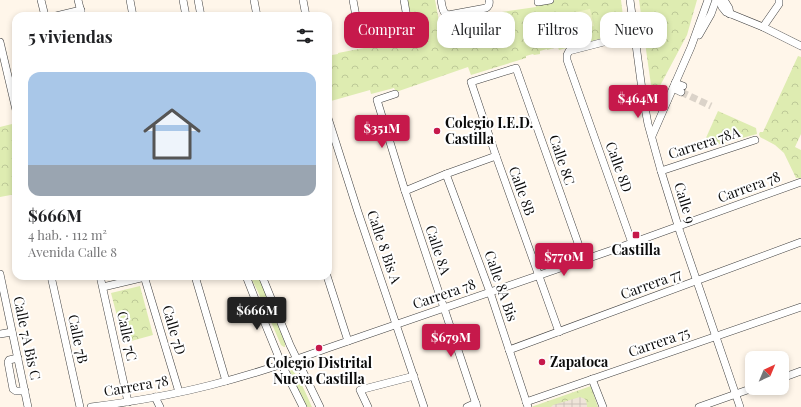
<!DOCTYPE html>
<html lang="es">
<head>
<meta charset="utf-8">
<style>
  :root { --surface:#fff; --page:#f6f6f6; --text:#202124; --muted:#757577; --accent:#c6194b }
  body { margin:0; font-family:"Playfair Display",serif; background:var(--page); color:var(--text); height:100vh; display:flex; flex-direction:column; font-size:15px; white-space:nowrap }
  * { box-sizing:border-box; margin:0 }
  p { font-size:13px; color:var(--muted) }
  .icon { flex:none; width:22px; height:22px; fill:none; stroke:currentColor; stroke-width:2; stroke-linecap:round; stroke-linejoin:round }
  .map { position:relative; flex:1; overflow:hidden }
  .side { position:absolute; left:12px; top:12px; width:320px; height:268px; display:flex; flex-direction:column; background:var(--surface); border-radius:12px; box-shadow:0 2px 6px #0003 }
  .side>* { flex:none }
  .guide { position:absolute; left:344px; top:12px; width:380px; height:36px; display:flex; gap:8px }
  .needle { width:26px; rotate:44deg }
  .tools { position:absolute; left:745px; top:351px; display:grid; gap:8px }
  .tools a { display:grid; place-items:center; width:44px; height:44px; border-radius:8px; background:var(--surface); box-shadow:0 2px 6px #0003; font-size:20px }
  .price { position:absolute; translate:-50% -34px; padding:0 9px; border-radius:4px; background:var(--accent); color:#fff; font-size:13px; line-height:26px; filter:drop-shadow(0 1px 2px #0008) }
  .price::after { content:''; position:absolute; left:50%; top:24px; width:12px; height:9px; margin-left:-6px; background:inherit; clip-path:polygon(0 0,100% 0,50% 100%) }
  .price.selected { background:#222; color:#fff }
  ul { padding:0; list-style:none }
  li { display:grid; align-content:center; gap:8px; height:212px; padding:0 16px }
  li span { display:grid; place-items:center; height:124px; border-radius:12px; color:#555 }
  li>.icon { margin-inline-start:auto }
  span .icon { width:72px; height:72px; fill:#fffc; stroke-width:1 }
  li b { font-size:17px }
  h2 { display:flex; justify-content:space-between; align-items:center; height:48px; padding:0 16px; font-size:17px }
  .pill { padding:0 14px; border-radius:12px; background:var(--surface); box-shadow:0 2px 6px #0003; font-size:14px; line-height:36px }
  .pill.selected { background:var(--accent); color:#fff }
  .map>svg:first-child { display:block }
</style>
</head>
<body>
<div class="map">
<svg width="801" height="407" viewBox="0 0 801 407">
  <defs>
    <pattern id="park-crowns" width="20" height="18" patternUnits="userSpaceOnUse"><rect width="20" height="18" fill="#deecb1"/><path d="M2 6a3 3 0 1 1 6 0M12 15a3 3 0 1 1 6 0" fill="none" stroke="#bdc997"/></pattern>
    <pattern id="plaza-grid" width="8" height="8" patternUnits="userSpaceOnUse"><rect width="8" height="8" fill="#efe4d9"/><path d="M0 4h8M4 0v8" fill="none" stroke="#ccc2b9"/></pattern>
  </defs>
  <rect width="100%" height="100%" fill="#fff6ea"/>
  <g fill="#deecb1">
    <polygon points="250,276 259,276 285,343 285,347 284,347 281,345 258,292"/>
    <path d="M292 370C299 376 308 398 312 407H307L291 376 290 371Z"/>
  </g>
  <g fill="url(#park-crowns)">
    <polygon points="407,0 435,0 439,21 536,7 536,3 553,0 621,0 625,32 559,50 558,47 547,50 547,49 540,51 540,54 534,55 533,54 526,56 526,58 471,75 468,67 396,92 394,88 371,94 370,90 331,101 331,104 328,105 328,54 331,54 332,55 338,54 338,53 369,47 413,35"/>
    <polygon points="639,0 697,0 687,35 653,99"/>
    <polygon points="798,56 801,57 801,134 795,147 801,150 801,178 796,178 784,153 775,145 760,137 759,134 760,132 763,132"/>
    <polygon points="718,111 756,128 757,134 701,149"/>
    <polygon points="16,123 16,194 0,197 0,127"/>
    <polygon points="140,286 153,335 124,343 111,293"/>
    <polygon points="591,386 598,407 531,407"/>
  </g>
  <polygon fill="#eef3c4" points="590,9 594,26 565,32 561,15"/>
  <polygon fill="url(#plaza-grid)" points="580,397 585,399 586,401 587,405 587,407 551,407 553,405"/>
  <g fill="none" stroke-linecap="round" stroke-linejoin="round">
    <polyline stroke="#dbd3c9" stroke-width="7" stroke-dasharray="7 3.5" stroke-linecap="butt" points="681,92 711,106"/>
    <defs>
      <g id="minor">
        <polyline points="41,0 45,16"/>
        <polyline points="78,0 82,16"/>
        <polyline points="130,0 133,16"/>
        <polyline points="183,0 186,16"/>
        <polyline points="198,0 201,16"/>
        <polyline points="254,0 257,16"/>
        <polyline points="303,0 306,16"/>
        <polyline points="353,0 360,38 362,42 367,42 406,33 409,29 404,0"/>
        <path d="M441 0C442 5 442 13 448 15L486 8C489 6 490 4 489 0"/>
        <polyline points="538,0 538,2 550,0"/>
        <polyline points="630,0 643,97 648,124 661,171 680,232 740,407"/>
        <polyline points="719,0 722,7 726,12 763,27 801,46"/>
        <polyline points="724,0 729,8 730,14"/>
        <polyline points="56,16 81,10"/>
        <polyline points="763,27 779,4 779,0"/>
        <polyline points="699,35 711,14 716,0"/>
        <polyline points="0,42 16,110"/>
        <polyline points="675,83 683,86"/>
        <polyline points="673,88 681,92"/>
        <polyline points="395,94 377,100 405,191 477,407"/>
        <path d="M643 97C651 104 658 107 667 101"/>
        <polyline points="328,118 358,212 424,407"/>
        <polyline points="652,136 691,47 708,0"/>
        <polyline points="661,171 755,140"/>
        <polyline points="446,174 490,292 528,407"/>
        <polyline points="405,191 446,174 496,156"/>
        <polyline points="632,243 567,60 567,55 569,51 635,34"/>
        <polyline points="0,274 28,407"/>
        <polyline points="51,276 80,407"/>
        <polyline points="100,276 128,402"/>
        <polyline points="144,276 179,392"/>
        <polyline points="195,276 226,381"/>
        <polyline points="246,276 257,304 282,365 303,407"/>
        <polyline points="262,276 290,345 320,407"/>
        <polyline points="327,276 348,341"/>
        <polyline points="103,287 145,277"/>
        <polyline points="559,332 496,156 471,82 516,68 584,260"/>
        <polyline points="0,334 12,332"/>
        <polyline points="509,350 801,242"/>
        <polyline points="18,358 9,360 8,362 13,389 16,391 25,391"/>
        <polyline points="782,378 801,371"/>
        <polyline points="592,379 603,407"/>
        <polyline points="155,397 160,407"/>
        <polyline points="526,402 801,307"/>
        <path d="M91 407C131 402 172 395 211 385 251 375 290 362 328 348L618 248 801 182"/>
        <polyline points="368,407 360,390 414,376"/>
        <polyline points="467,407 476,403"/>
        <polyline points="699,407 753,388"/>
      </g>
    </defs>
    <use href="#minor" stroke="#3f3f3f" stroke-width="8"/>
    <use href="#minor" stroke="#fff" stroke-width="7"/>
  </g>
  <g fill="#c6194b" stroke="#fff" stroke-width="1.5">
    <circle cx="437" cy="131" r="4"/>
    <rect x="632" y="231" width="8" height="8" rx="2"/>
    <circle cx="319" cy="348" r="4"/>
    <circle cx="542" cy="362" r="4"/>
  </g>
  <g text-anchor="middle" stroke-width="4" stroke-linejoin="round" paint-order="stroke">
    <g font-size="14" font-weight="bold" fill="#0c0c0c" stroke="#fff" text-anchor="start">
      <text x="445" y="128">Colegio I.E.D.<tspan x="445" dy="16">Castilla</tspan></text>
      <text x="636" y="255" text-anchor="middle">Castilla</text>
      <text x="550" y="367">Zapatoca</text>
      <text x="319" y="368" text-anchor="middle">Colegio Distrital<tspan x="319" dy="16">Nueva Castilla</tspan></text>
    </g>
    <g font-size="14" fill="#0c0c0c" stroke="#fff">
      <text transform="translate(704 143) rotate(-18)" y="5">Carrera 78A</text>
      <text transform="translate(562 160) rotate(71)" y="5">Calle 8C</text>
      <text transform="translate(619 167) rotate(70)" y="5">Calle 8D</text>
      <text transform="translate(749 187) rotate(-20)" y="5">Carrera 78</text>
      <text transform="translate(522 191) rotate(70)" y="5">Calle 8B</text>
      <text transform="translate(685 203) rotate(73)" y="5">Calle 9</text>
      <text transform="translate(384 247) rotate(71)" y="5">Calle 8 Bis A</text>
      <text transform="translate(438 250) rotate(72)" y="5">Calle 8A</text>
      <text transform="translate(651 284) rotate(-20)" y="5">Carrera 77</text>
      <text transform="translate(501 286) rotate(71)" y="5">Calle 8A Bis</text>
      <text transform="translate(444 294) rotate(-19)" y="5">Carrera 78</text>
      <text transform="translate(174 330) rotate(74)" y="5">Calle 7D</text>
      <text transform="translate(127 336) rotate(78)" y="5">Calle 7C</text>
      <text transform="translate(27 338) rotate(78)" y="5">Calle 7A Bis C</text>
      <text transform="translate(78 339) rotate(78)" y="5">Calle 7B</text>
      <text transform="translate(659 342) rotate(-19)" y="5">Carrera 75</text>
      <text transform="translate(136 386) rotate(-10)" y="5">Carrera 78</text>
    </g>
  </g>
</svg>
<div class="tools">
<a><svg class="needle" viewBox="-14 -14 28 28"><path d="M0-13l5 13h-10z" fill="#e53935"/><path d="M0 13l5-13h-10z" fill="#757577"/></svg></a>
</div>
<b class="price" style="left:638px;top:119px">$464M</b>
<b class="price" style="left:382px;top:149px">$351M</b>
<b class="price" style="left:564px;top:277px">$770M</b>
<b class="price selected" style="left:257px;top:331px">$666M</b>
<b class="price" style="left:451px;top:358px">$679M</b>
<div class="guide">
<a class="pill selected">Comprar</a>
<a class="pill">Alquilar</a>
<a class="pill">Filtros</a>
<a class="pill">Nuevo</a>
</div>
<section class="side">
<h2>5 viviendas<svg class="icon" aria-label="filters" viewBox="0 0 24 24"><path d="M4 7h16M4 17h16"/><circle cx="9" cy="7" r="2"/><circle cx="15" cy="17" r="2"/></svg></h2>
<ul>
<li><span style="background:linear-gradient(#a9c7e8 75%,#9aa5b1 0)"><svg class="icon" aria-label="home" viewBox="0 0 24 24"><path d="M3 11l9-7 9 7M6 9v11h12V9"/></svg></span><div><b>$666M</b><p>4 hab. · 112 m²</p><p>Avenida Calle 8</p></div></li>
</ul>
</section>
</div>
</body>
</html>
